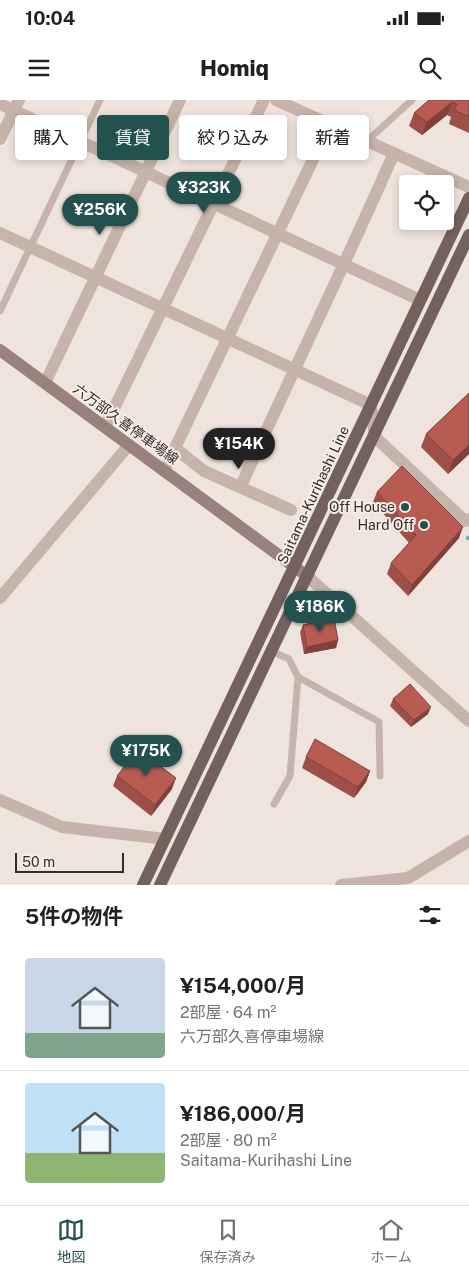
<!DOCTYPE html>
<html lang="ja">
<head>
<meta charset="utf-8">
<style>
  :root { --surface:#fff; --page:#f6f6f6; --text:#202124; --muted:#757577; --line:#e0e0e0; --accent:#23514d }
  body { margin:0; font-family:"Public Sans","Noto Sans JP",sans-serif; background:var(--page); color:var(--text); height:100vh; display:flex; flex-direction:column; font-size:19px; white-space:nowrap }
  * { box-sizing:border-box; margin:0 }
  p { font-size:16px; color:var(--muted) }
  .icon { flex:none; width:28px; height:28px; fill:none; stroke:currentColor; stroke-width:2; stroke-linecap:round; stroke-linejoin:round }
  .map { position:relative; height:785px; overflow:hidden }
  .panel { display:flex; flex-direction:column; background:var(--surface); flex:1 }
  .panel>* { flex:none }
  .banner { position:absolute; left:15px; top:15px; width:440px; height:45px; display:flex; gap:10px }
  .fabs { position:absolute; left:399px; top:75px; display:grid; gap:10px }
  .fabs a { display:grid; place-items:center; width:55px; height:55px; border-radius:5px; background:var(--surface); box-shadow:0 2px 8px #0003; font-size:25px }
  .scale { position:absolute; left:15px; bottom:12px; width:109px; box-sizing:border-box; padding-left:5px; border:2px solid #342b29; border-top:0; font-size:14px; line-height:18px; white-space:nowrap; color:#342b29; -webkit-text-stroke:4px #f7eee9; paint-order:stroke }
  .price { position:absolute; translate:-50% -42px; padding:0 11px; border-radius:18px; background:var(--accent); color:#fff; font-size:16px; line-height:32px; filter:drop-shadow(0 1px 2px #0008) }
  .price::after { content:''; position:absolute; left:50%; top:30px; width:15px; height:11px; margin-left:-8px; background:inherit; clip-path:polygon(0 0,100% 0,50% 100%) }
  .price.on { background:#222; color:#fff }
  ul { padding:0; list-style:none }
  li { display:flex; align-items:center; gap:15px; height:125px; padding:0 25px }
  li+li { border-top:1px solid var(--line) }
  li span { display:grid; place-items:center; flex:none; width:140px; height:100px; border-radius:5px; color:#555 }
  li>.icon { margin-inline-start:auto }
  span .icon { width:60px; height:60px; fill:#fffc; stroke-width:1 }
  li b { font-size:21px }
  h2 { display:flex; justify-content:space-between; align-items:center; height:60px; padding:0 25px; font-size:21px }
  .tag { padding:0 18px; border-radius:5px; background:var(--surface); box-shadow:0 2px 8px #0003; font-size:18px; line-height:45px }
  .tag.on { background:var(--accent); color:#fff }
  .status { display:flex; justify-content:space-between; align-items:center; height:35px; padding:0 25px; background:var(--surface); direction:ltr }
  .status svg { height:14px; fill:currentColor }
  header { display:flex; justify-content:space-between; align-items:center; height:65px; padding:0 25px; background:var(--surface); font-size:22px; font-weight:800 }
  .tab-bar { display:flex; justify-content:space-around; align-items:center; height:70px; border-top:1px solid var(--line); background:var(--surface); font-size:14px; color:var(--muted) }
  .tab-bar a { display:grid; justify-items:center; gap:2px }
  .tab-bar .on { color:var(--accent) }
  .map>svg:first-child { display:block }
</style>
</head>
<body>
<div class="status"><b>10:04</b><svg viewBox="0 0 49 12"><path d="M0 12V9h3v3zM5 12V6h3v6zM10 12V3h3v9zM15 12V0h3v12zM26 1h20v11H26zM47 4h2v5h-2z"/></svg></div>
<header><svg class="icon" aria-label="menu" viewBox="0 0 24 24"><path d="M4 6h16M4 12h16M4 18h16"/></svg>Homiq<svg class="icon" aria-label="search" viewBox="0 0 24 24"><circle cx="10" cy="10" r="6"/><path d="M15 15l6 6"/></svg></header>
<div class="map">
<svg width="469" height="785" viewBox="0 0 469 785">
  <rect width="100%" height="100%" fill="#efe4dd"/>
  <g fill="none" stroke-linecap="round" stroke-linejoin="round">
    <polyline stroke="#7fa9a5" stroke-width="4.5" points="468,438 469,438"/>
    <g stroke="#c6b3aa" stroke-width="7">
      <polyline points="367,41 412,0"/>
      <polyline points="0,211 100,0"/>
      <polyline points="271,551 289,559 298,577 290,676 274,704"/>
      <polyline points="298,577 379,622 380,676"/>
    </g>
    <g stroke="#c6b3aa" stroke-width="12">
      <polyline points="0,4 420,200"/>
      <polyline points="0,39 19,0"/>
      <polyline points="0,133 371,305 375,337 465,421 469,419"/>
      <polyline points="45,283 180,0"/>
      <polyline points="105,327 264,0"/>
      <polyline points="175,348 204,371 291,410"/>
      <polyline points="164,371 330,24"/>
      <path d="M241 386C291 275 345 165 394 53"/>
      <polyline points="0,498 129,345"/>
      <polyline points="0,700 62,727 165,739"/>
      <polyline points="341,785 408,778 469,741"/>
    </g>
    <g stroke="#c6b3aa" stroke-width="12">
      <polyline points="276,0 469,87"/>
      <polyline points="307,476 469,621"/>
    </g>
    <polyline stroke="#99827c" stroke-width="12" points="0,250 307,476"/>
    <g stroke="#74605c" stroke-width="12">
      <polyline points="143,785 469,98"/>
      <polyline points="160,785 469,135"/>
    </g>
  </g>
  <g fill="#9e4f47">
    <polygon points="429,0 469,0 469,33 449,24 451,17 447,15 422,35 409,26 414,13"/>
    <polygon points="469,293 469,354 448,374 421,347 426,334"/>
    <polygon points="377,392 459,438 408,496 387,474 391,463 409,443 373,402"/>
    <polygon points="303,525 338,540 336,548 304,554 300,532"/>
    <polygon points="393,599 428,614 411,627 390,606"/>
    <polygon points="306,657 370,671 366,682 354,698 302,668"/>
    <polygon points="117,676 172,689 151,716 113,686"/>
  </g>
  <g fill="#814039">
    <polygon points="452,2 447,15 422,35 427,22"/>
    <polygon points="469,345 469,354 448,374 453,360"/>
    <polygon points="463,427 459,438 408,496 412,485"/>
    <polygon points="338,540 336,548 304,554 307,547"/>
    <polygon points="431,607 428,614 411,627 414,620"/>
    <polygon points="370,671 366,682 354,698 358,687"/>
    <polygon points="176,678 172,689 151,716 155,705"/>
  </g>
  <g fill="#b85c52" stroke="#814039">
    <polygon points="429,0 469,0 469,17 454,10 457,4 452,2 427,22 414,13"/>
    <polygon points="469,293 469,345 453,360 426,334"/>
    <polygon points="402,366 463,427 412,485 391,463 416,435 377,392"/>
    <polygon points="334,518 338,540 307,547 303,525"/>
    <polygon points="410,584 431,607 414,620 393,599"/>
    <polygon points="315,639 370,671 358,687 306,657"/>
    <polygon points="138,649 176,678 155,705 117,676"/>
  </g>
  <g fill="#23514d" stroke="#f7eee9" stroke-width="2">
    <circle cx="405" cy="407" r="5"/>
    <circle cx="424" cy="425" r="5"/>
  </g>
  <g text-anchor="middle" stroke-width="4" stroke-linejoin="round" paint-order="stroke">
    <g font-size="14" fill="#342b29" stroke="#f7eee9">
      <text transform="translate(126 324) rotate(36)" y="5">六万部久喜停車場線</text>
      <text transform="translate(313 395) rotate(-65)" y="5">Saitama-Kurihashi Line</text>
    </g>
    <g font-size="14" fill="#342b29" stroke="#f7eee9" text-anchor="end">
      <text x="395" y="412">Off House</text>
      <text x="414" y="430">Hard Off</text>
    </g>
  </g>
</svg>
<div class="fabs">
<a><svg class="icon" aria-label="locate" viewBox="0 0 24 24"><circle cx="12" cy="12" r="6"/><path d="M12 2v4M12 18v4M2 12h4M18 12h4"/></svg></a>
</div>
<div class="scale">50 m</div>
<b class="price" style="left:204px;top:114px">¥323K</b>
<b class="price" style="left:100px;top:136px">¥256K</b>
<b class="price on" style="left:239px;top:370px">¥154K</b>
<b class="price" style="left:320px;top:533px">¥186K</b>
<b class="price" style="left:146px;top:677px">¥175K</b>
<div class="banner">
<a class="tag">購入</a>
<a class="tag on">賃貸</a>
<a class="tag">絞り込み</a>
<a class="tag">新着</a>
</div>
</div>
<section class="panel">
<h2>5件の物件<svg class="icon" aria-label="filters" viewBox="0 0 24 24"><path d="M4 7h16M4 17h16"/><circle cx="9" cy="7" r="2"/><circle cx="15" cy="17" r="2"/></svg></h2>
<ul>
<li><span style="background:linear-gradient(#c9d6e8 75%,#7fa58c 0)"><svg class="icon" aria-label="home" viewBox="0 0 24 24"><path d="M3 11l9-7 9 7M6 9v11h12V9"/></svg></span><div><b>¥154,000/月</b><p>2部屋 · 64 m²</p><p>六万部久喜停車場線</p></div></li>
<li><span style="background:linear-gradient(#bfe0f5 70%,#8fb573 0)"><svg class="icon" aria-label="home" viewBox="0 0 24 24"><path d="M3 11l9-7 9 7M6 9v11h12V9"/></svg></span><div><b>¥186,000/月</b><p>2部屋 · 80 m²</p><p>Saitama-Kurihashi Line</p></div></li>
</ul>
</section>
<nav class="tab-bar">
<a class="on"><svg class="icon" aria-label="map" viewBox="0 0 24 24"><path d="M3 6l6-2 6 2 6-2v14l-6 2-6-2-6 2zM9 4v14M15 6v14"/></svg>地図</a>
<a><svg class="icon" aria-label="saved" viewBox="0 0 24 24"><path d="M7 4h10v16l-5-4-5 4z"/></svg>保存済み</a>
<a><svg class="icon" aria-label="home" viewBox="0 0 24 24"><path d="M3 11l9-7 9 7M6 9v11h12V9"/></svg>ホーム</a>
</nav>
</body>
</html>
